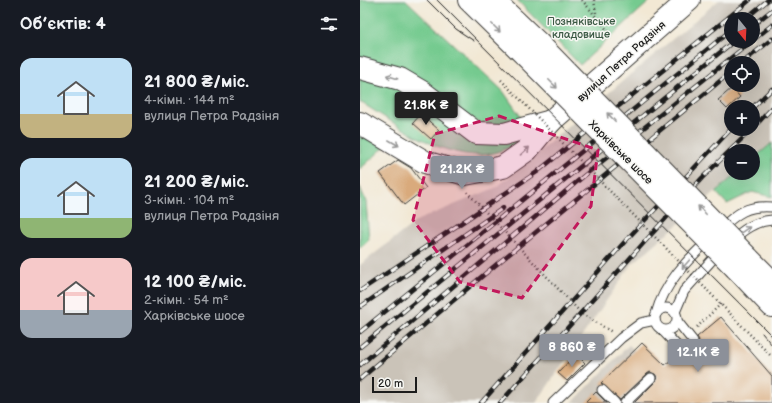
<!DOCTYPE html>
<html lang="uk">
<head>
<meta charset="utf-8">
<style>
  :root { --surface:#171b24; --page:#242831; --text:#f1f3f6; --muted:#9ea1a6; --accent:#8c9099 }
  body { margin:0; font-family:"Balsamiq Sans",sans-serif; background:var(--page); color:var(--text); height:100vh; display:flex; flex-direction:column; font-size:15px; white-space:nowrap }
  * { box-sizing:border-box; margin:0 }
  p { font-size:13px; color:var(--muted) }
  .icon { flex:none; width:22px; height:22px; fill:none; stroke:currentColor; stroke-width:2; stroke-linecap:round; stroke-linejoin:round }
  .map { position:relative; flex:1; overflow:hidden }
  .panel { display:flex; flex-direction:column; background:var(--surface); width:360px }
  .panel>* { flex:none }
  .needle { width:26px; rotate:162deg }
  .buttons { position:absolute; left:364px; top:12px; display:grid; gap:8px }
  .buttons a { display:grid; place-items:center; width:36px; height:36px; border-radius:50%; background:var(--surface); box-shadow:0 4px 16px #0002; font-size:20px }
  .scale { position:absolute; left:12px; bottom:10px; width:45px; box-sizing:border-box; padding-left:4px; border:2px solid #1c1c1c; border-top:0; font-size:11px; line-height:14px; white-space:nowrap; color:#1c1c1c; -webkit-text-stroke:3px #f6f6f2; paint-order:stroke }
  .price { position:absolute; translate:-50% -34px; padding:0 9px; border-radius:4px; background:var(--accent); color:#fff; font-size:13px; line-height:26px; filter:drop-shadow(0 1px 2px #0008) }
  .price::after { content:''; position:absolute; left:50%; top:24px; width:12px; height:9px; margin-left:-6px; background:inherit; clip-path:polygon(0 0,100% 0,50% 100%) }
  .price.selected { background:#222; color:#fff }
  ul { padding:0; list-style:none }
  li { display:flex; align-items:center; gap:12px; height:100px; padding:0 20px }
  li span { display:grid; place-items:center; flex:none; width:112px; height:80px; border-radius:12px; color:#555 }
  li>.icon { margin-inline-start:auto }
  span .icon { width:48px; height:48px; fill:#fffc; stroke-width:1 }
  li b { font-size:17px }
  h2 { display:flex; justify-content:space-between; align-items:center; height:48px; padding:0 20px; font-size:17px }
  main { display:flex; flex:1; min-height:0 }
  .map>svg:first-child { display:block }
</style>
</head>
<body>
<main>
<section class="panel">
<h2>Об’єктів: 4<svg class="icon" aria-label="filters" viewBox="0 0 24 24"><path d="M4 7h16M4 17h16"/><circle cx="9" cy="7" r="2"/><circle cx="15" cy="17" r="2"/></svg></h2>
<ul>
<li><span style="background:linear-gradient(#bfe0f5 70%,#c2b280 0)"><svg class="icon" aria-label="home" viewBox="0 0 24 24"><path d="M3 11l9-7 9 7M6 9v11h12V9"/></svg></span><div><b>21 800 ₴/міс.</b><p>4-кімн. · 144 m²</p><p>вулиця Петра Радзіня</p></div></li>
<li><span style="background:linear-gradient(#bfe0f5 75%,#8fb573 0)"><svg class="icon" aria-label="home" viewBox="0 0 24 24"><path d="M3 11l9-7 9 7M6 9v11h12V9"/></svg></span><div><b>21 200 ₴/міс.</b><p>3-кімн. · 104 m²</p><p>вулиця Петра Радзіня</p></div></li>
<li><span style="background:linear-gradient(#f6c9c9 65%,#9aa5b1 0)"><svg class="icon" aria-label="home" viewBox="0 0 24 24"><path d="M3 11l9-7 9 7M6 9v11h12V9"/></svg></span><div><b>12 100 ₴/міс.</b><p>2-кімн. · 54 m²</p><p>Харківське шосе</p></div></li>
</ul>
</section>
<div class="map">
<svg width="412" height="403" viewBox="0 0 412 403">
  <rect width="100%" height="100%" fill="#f6f6f2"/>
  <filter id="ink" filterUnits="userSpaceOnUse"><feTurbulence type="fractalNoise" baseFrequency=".025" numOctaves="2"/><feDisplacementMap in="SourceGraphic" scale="8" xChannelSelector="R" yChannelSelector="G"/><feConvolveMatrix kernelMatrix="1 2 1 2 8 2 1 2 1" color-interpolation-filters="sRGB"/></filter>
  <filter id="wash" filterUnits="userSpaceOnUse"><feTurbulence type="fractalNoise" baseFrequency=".012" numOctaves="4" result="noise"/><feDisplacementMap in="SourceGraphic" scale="16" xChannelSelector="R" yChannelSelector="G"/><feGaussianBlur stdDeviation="0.9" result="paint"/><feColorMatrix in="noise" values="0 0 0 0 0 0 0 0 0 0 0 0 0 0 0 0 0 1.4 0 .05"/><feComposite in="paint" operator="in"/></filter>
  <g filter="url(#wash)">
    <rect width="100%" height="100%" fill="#f2e8d4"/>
    <g fill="#cac3b8" fill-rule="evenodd">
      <path d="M359 0H412V143L393 159V151H371V173H377L271 265 176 403H0V265L58 220 137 187ZM371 19H393V41H371ZM371 63H393V85H371ZM371 107H393V129H371Z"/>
      <polygon points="269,345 297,372 325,403 212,403"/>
    </g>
    <g fill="#75ca8f" stroke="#487356">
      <polygon points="0,0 46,0 143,91 161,117 138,125 120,123 0,60"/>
      <polygon points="157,0 291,0 220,65"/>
      <path d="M0 73 24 77 84 115 163 136 165 141C152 146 135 155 121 155 77 156 37 124 0 102Z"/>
      <polygon points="0,127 29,143 0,169"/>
      <polygon points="412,143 412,197 392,192 367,204 356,192 377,173 393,173 393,159"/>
      <polygon points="0,187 6,202 9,240 0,248"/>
    </g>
    <g id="blocks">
      <g fill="#d9aa7b">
        <polygon points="372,88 380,97 367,109 358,100"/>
        <polygon points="61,114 79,130 71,139 53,123"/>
        <polygon points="38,160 51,168 66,188 44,205 20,173"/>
        <polygon points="361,317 412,376 412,403 274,403 295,382 297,377 295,374 290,372 287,374 260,400 241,383 282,343 305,365 317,355 321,357 326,356 328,352 326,347 328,345 334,347 337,345 339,340 337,337"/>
        <polygon points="216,354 225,363 207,381 198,373"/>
        <polygon points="236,392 247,403 225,403"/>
      </g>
    </g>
  </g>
  <g filter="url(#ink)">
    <use href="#blocks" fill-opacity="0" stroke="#3c3b38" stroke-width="1"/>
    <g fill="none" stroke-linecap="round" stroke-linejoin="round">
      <defs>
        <g id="lane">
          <path d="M359 230C377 213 387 205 412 207"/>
          <path d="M371 241C383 230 395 221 412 220"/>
          <circle cx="306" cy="319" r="11"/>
          <polyline points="315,312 324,291 360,251"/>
          <path d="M296 314C304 284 326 261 349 240"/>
          <polyline points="317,321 333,341"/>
          <polyline points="302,330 322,351"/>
          <polyline points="242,390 255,403"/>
          <polyline points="193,403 261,338 281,323 295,320"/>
          <polyline points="265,403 291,378"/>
        </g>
        <g id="secondary">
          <polyline points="0,68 40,79 62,92 116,133 144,134 191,121"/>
          <polyline points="0,123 65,162 105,174 143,167 167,150 191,121"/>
        </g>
        <g id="primary">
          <polyline points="109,0 166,56"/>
          <polyline points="133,0 178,43"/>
          <polyline points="191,121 329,0"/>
          <polyline points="388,258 412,282"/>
          <polyline points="376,268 412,306"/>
        </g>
      </defs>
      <use href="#lane" stroke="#3c3b38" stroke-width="11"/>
      <use href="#secondary" stroke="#3c3b38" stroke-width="24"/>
      <use href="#primary" stroke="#3c3b38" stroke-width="24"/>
      <g stroke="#3c3b38" stroke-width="2.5" stroke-dasharray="1 3" stroke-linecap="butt">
        <polyline points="222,0 248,31"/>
        <polyline points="234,0 236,13"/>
        <polyline points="107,192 222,314 252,332"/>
        <polyline points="348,291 412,357"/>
        <polyline points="337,327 361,304"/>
      </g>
      <use href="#lane" stroke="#fff" stroke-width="9"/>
      <use href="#secondary" stroke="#fff" stroke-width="22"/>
      <use href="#primary" stroke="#fff" stroke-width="22"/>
      <g stroke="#1c1c1c" stroke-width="1">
        <polyline points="67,0 96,29 114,41"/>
        <polyline points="77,0 412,336"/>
        <polyline points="402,333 412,345"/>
      </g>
      <defs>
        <g id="rail">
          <polyline points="385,19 408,0"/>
          <polyline points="393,25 412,10"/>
          <polyline points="393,40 412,25"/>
          <polyline points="382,63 412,39"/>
          <polyline points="393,107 412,89"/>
          <polyline points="393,128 412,108"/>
          <polyline points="0,291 177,172 390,0"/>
          <polyline points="0,307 143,208"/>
          <polyline points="0,332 371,30"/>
          <polyline points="0,347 374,41"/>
          <polyline points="0,365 225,175 392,41"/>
          <polyline points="0,379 126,273 371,72"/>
          <polyline points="121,403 269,237 371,129"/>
          <polyline points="140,403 342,178 392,129"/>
        </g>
      </defs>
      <use href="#rail" stroke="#1c1c1c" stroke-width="4.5"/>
      <use href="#rail" stroke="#f6f6f2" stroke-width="3" stroke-dasharray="9" stroke-linecap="butt"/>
      <defs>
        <g id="primary-bridge">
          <polyline points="178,43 388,258"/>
          <polyline points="166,56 376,268"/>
        </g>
      </defs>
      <use href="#primary-bridge" stroke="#3c3b38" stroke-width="24" stroke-linecap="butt"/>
      <polyline stroke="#3c3b38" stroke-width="2.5" stroke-dasharray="1 3" stroke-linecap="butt" points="141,80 348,291"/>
      <use href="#primary-bridge" stroke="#fff" stroke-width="22"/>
    </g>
    <defs><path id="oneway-shaft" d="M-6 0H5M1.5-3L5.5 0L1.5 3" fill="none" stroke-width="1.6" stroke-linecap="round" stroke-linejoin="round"/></defs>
    <g stroke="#999">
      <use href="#oneway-shaft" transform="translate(136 28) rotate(45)"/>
      <use href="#oneway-shaft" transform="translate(32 77) rotate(-162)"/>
      <use href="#oneway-shaft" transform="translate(193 84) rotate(45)"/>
      <use href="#oneway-shaft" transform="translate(251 117) rotate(-134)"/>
      <use href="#oneway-shaft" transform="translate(34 143) rotate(30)"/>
      <use href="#oneway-shaft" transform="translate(165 151) rotate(-41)"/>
      <use href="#oneway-shaft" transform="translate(342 210) rotate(-134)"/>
      <use href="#oneway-shaft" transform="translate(385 230) rotate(-34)"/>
      <use href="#oneway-shaft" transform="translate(326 264) rotate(131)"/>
    </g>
  </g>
  <path fill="#c2185b" fill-opacity="0.2" stroke="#c2185b" stroke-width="3" stroke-dasharray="8 5" stroke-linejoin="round" d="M139 116 238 150 231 206 162 298 100 282 53 220 75 134Z"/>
  <g text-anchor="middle" stroke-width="3" stroke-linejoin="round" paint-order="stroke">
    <g font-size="11" fill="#3b5944" stroke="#f6f6f2">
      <text x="221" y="25">Позняківське<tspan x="221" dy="13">кладовище</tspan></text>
    </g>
    <g font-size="11" fill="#1c1c1c" stroke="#f6f6f2">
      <text transform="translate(261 61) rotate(-42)" y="4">вулиця Петра Радзіня</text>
      <text transform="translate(261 152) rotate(45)" y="4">Харківське шосе</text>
    </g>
  </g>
</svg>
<div class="buttons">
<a><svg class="needle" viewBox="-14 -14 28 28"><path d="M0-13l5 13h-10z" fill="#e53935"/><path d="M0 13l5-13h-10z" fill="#9ea1a6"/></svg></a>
<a><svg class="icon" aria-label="locate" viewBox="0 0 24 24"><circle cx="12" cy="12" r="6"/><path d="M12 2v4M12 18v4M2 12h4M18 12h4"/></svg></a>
<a>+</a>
<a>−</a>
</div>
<div class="scale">20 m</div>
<b class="price selected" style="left:66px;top:126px">21.8K ₴</b>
<b class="price" style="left:102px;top:190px">21.2K ₴</b>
<b class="price" style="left:212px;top:368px">8 860 ₴</b>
<b class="price" style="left:338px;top:373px">12.1K ₴</b>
</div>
</main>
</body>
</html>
